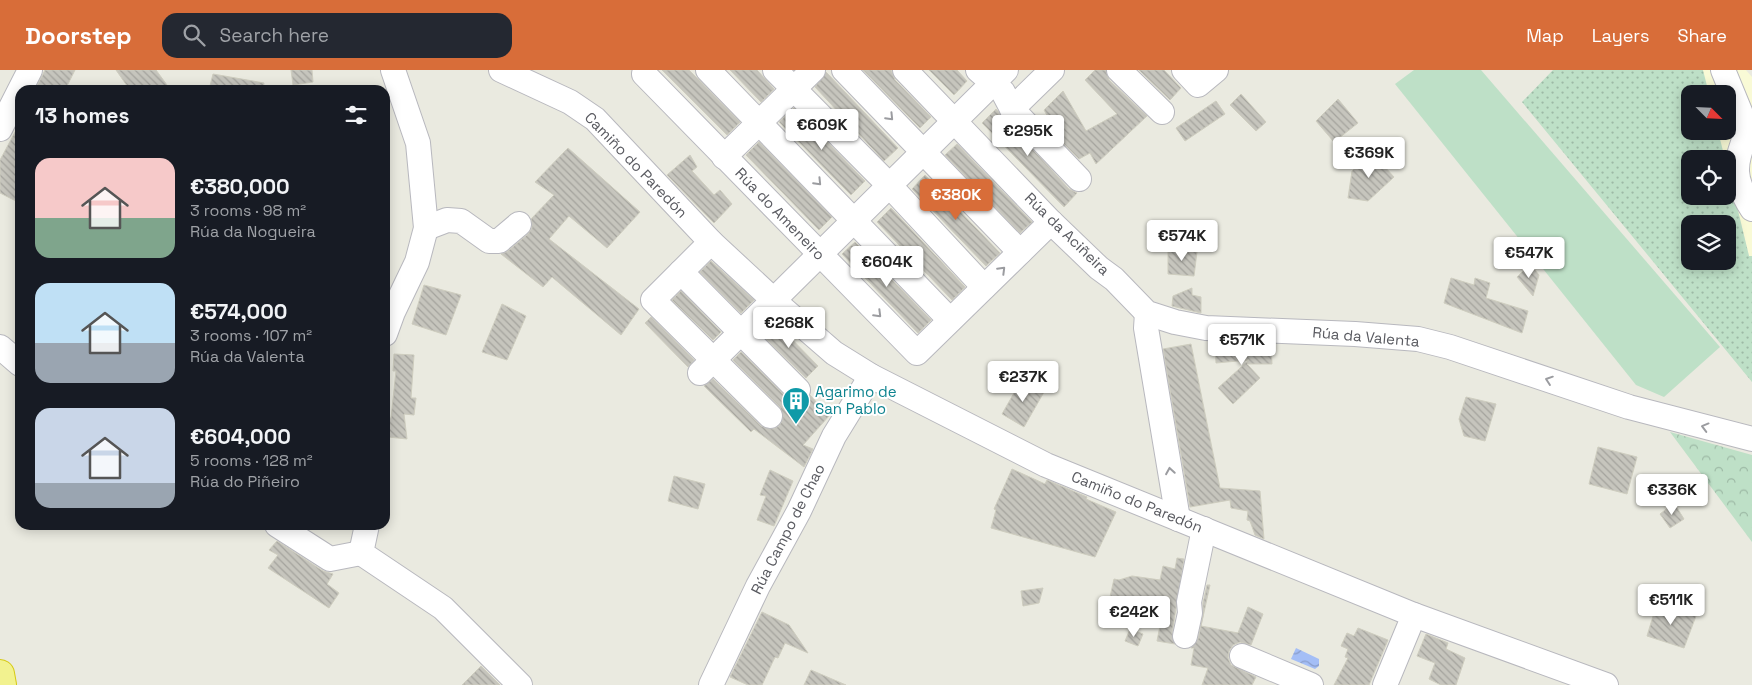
<!DOCTYPE html>
<html lang="en">
<head>
<meta charset="utf-8">
<style>
  :root { --surface:#171b24; --page:#242831; --text:#f1f3f6; --muted:#9ea1a6; --accent:#d86d39 }
  body { margin:0; font-family:"Space Grotesk",sans-serif; background:var(--page); color:var(--text); height:100vh; display:flex; flex-direction:column; font-size:19px; white-space:nowrap }
  * { box-sizing:border-box; margin:0 }
  p { font-size:16px; color:var(--muted) }
  .icon { flex:none; width:28px; height:28px; fill:none; stroke:currentColor; stroke-width:2; stroke-linecap:round; stroke-linejoin:round }
  .map { position:relative; flex:1; overflow:hidden }
  .drawer { position:absolute; left:15px; top:15px; width:375px; height:445px; display:flex; flex-direction:column; background:var(--surface); border-radius:15px; box-shadow:0 2px 12px #0003 }
  .drawer>* { flex:none }
  .needle { width:32px; rotate:114deg }
  .tools { position:absolute; left:1681px; top:15px; display:grid; gap:10px }
  .tools a { display:grid; place-items:center; width:55px; height:55px; border-radius:10px; background:var(--surface); box-shadow:0 2px 12px #0003; font-size:25px }
  .price { position:absolute; translate:-50% -42px; padding:0 11px; border-radius:5px; background:#fff; color:#222; font-size:16px; line-height:32px; filter:drop-shadow(0 1px 2px #0008) }
  .price::after { content:''; position:absolute; left:50%; top:30px; width:15px; height:11px; margin-left:-8px; background:inherit; clip-path:polygon(0 0,100% 0,50% 100%) }
  .price.on { background:var(--accent); color:#fff }
  ul { padding:0; list-style:none }
  li { display:flex; align-items:center; gap:15px; height:125px; padding:0 20px }
  li span { display:grid; place-items:center; flex:none; width:140px; height:100px; border-radius:15px; color:#555 }
  li>.icon { margin-inline-start:auto }
  span .icon { width:60px; height:60px; fill:#fffc; stroke-width:1 }
  li b { font-size:21px }
  h2 { display:flex; justify-content:space-between; align-items:center; height:60px; padding:0 20px; font-size:21px }
  header { display:flex; align-items:center; gap:30px; box-sizing:border-box; height:70px; padding:0 25px; background:var(--accent); color:#fff }
  header strong { font-size:24px }
  nav { display:flex; gap:28px; margin-inline-start:auto; font-size:18px }
  .search { width:350px; height:45px; background:var(--page); display:flex; align-items:center; gap:12px; box-sizing:border-box; padding:0 18px; border-radius:15px; color:var(--muted); font-size:19px }
  .map>svg:first-child { display:block }
</style>
</head>
<body>
<header>
<strong>Doorstep</strong>
<div class="search"><svg class="icon" aria-label="search" viewBox="0 0 24 24"><circle cx="10" cy="10" r="6"/><path d="M15 15l6 6"/></svg>Search here</div>
<nav><a>Map</a><a>Layers</a><a>Share</a></nav>
</header>
<div class="map">
<svg width="1752" height="615" viewBox="0 0 1752 615">
  <defs>
    <pattern id="grass-dots" width="8" height="8" patternUnits="userSpaceOnUse" patternTransform="scale(1.25)"><rect width="8" height="8" fill="#bee0c7"/><path d="M2 2h.1M6 6h.1" fill="none" stroke="#9db9a5" stroke-width="1.8" stroke-linecap="round"/></pattern>
    <pattern id="forest-crowns" width="20" height="18" patternUnits="userSpaceOnUse" patternTransform="scale(1.25)"><rect width="20" height="18" fill="#bee0c7"/><path d="M2 6a3 3 0 1 1 6 0M12 15a3 3 0 1 1 6 0" fill="none" stroke="#9db9a5"/></pattern>
    <pattern id="water-waves" width="16" height="10" patternUnits="userSpaceOnUse" patternTransform="scale(1.25)"><rect width="16" height="10" fill="#a4bef6"/><path d="M0 5q4-4 8 0t8 0" fill="none" stroke="#899dcb"/></pattern>
    <pattern id="building-back-hatch" width="6" height="6" patternUnits="userSpaceOnUse" patternTransform="scale(1.25)"><rect width="6" height="6" fill="#c6c5bd"/><path d="M-1 5l2 2M0 0l6 6M5-1l2 2" fill="none" stroke="#a4a39d"/></pattern>
  </defs>
  <rect width="100%" height="100%" fill="#eaeae0"/>
  <polygon fill="#f9fad6" points="1702,0 1746,0 1752,7 1752,186 1749,186 1728,102 1728,89 1724,89 1717,61 1728,61 1728,24 1708,24"/>
  <path fill="url(#grass-dots)" fill-rule="evenodd" d="M1553 0H1703L1709 24H1690V61H1718L1725 89H1690V126H1728V99L1749 186H1752V312L1522 32ZM1690 154H1728V191H1690Z"/>
  <polygon fill="url(#forest-crowns)" points="1670,362 1752,385 1752,472"/>
  <polygon fill="#bee0c7" points="1414,0 1481,0 1720,277 1664,327 1636,315 1395,14"/>
  <polygon fill="url(#water-waves)" points="1296,578 1319,589 1319,596 1315,599 1291,589"/>
  <g fill="url(#building-back-hatch)" stroke="#cecdbf">
    <polygon points="45,0 75,0 65,20 35,20"/>
    <polygon points="116,0 156,0 167,15 160,20 130,20"/>
    <polygon points="291,0 312,0 313,12 293,15"/>
    <polygon points="662,0 689,0 740,52 727,65"/>
    <polygon points="730,0 757,0 774,19 761,32"/>
    <polygon points="863,0 891,0 895,10 931,47 920,58"/>
    <polygon points="929,0 957,0 967,11 954,25"/>
    <polygon points="1095,0 1106,0 1109,10 1147,46 1096,94 1090,83 1079,89 1061,71 1044,40 1063,21 1086,61 1117,44 1085,10"/>
    <polygon points="1139,0 1164,0 1181,18 1170,30"/>
    <polygon points="826,2 898,78 884,91 815,17"/>
    <polygon points="213,4 264,13 263,20 209,20"/>
    <polygon points="1241,24 1266,52 1256,61 1230,35"/>
    <polygon points="1338,29 1358,53 1334,72 1316,51"/>
    <polygon points="1216,31 1225,44 1185,71 1176,58"/>
    <polygon points="794,38 865,111 851,125 779,52"/>
    <polygon points="996,39 1069,119 1077,123 1064,137 982,53"/>
    <polygon points="20,53 20,133 0,123 0,90"/>
    <polygon points="759,72 832,147 819,160 746,85"/>
    <polygon points="957,74 1032,152 1020,163 945,85"/>
    <polygon points="568,78 640,142 607,178 569,146 549,169 639,239 621,265 552,207 543,217 501,184 508,181 528,164 532,158 531,149 554,125 535,112"/>
    <polygon points="1372,83 1394,107 1368,131 1348,128 1352,101"/>
    <polygon points="690,85 697,97 692,101 714,125 720,120 732,134 714,153 667,105"/>
    <polygon points="925,105 1000,183 986,196 912,119"/>
    <polygon points="891,138 965,217 952,230 877,152"/>
    <polygon points="855,172 931,250 918,263 842,184"/>
    <polygon points="1168,178 1197,182 1194,206 1168,204"/>
    <polygon points="711,191 754,230 741,243 700,202"/>
    <polygon points="1530,194 1539,205 1533,226 1517,207"/>
    <polygon points="1451,208 1474,215 1475,208 1490,213 1486,228 1528,241 1522,263 1444,233"/>
    <polygon points="424,215 461,225 446,265 412,254"/>
    <polygon points="1192,218 1192,225 1201,227 1201,243 1172,236 1173,226"/>
    <polygon points="681,221 721,262 713,270 672,230"/>
    <polygon points="502,234 526,246 507,290 482,282"/>
    <polygon points="651,247 694,290 688,297 645,253"/>
    <polygon points="773,250 818,296 806,308 760,263"/>
    <polygon points="1215,272 1271,274 1272,294 1247,294 1260,308 1233,334 1218,318 1249,290 1216,293"/>
    <polygon points="1191,274 1220,418 1260,421 1264,469 1255,465 1250,451 1247,450 1248,441 1231,438 1230,430 1190,437 1163,279"/>
    <polygon points="741,282 789,330 801,333 810,325 829,346 803,375 813,379 804,397 754,359 751,362 704,316 713,309 761,356 773,359 779,356 783,349 780,337 733,290"/>
    <polygon points="394,284 414,285 411,328 416,328 414,345 404,344 407,369 388,367 385,350 385,348 391,348 396,301 393,301"/>
    <polygon points="1022,309 1044,322 1024,357 1002,344"/>
    <polygon points="1466,327 1496,334 1485,371 1464,366 1459,349"/>
    <polygon points="1598,377 1637,387 1627,424 1589,414"/>
    <polygon points="1012,399 1045,414 1047,410 1087,427 1086,429 1116,442 1095,487 991,458 996,440 994,439"/>
    <polygon points="770,400 793,411 774,456 757,450 766,426 760,425"/>
    <polygon points="674,406 705,414 698,439 668,431"/>
    <polygon points="1674,433 1684,449 1670,458 1660,444"/>
    <polygon points="277,471 323,501 333,504 327,514 339,523 329,538 268,498 278,485 269,480"/>
    <polygon points="1177,488 1184,489 1172,563 1175,574 1157,571 1164,535 1131,532 1132,528 1110,527 1114,509 1119,510 1132,506 1160,510 1163,496 1175,499"/>
    <polygon points="1207,515 1210,515 1201,556 1238,563 1248,537 1263,544 1251,575 1240,572 1233,575 1229,581 1228,588 1231,595 1256,607 1252,615 1202,615 1208,598 1191,595 1194,578 1191,578 1198,569 1203,546 1203,533"/>
    <polygon points="1043,518 1039,533 1023,536 1021,521"/>
    <polygon points="1657,533 1696,546 1684,578 1647,566"/>
    <polygon points="762,542 789,555 808,583 785,573 778,588 775,587 762,615 748,615 730,607"/>
    <polygon points="1358,558 1388,570 1369,615 1334,615 1348,588 1345,587 1348,579 1341,576 1347,563 1354,566"/>
    <polygon points="1130,559 1143,564 1138,576 1125,571"/>
    <polygon points="1426,564 1448,573 1446,579 1465,588 1456,615 1441,615 1429,609 1435,593 1417,586"/>
    <polygon points="481,596 500,615 462,615"/>
    <polygon points="811,600 846,615 804,615"/>
  </g>
  <g fill="none" stroke-linecap="round" stroke-linejoin="round">
    <defs>
      <g id="minor">
        <polyline points="501,0 570,32 595,49 711,172 781,237 834,283 871,306 1046,395 1414,545 1606,615"/>
        <polyline points="708,0 950,250"/>
        <polyline points="775,0 889,115 984,217"/>
        <polyline points="844,0 1020,182"/>
        <polyline points="905,0 1051,152 1099,198 1114,209 1147,243 1175,252 1206,258 1355,264 1418,269 1450,277 1629,337 1752,369"/>
        <polyline points="978,0 1003,22 1012,39 1079,109"/>
        <polyline points="1119,0 1162,42"/>
        <polyline points="1184,0 1198,15 1216,0"/>
        <polyline points="1723,0 1744,51 1752,58"/>
        <polyline points="644,4 917,283 1051,152"/>
        <polyline points="1012,39 1052,0"/>
        <path d="M1749 55C1736 94 1729 102 1752 139"/>
        <polyline points="0,59 30,0"/>
        <polyline points="724,87 813,0"/>
        <polyline points="426,158 447,150 461,151 489,171 499,171 519,154"/>
        <polyline points="711,172 653,230 770,346"/>
        <polyline points="681,202 798,320"/>
        <polyline points="1147,243 1146,258 1178,449"/>
        <polyline points="385,264 393,242 417,192 426,158 418,73 393,0"/>
        <polyline points="0,277 20,294"/>
        <polyline points="700,303 1006,0"/>
        <polyline points="277,455 330,489 361,483"/>
        <polyline points="367,455 361,483 443,538 520,615"/>
        <polyline points="1185,566 1190,543 1189,532 1204,459"/>
        <polyline points="1242,586 1311,615"/>
        <polyline points="711,615 758,516 799,441 834,366 871,306"/>
        <polyline points="1385,615 1414,545"/>
      </g>
      <polyline id="highway" points="0,604 2,615"/>
    </defs>
    <use href="#minor" stroke="#b8b8be" stroke-width="26"/>
    <use href="#highway" stroke="#d6ca14" stroke-width="30"/>
    <use href="#minor" stroke="#fff" stroke-width="24"/>
    <use href="#highway" stroke="#f2f28f" stroke-width="28"/>
  </g>
  <defs><path id="oneway-chevron" d="M-2-3.5L2.5 0L-2 3.5" fill="none" stroke-width="1.6" stroke-linecap="round" stroke-linejoin="round" transform="scale(1.25)"/></defs>
  <g stroke="#9b9ca0">
    <use href="#oneway-chevron" transform="translate(890 47) rotate(46)"/>
    <use href="#oneway-chevron" transform="translate(818 112) rotate(46)"/>
    <use href="#oneway-chevron" transform="translate(1002 200) rotate(-45)"/>
    <use href="#oneway-chevron" transform="translate(878 244) rotate(45)"/>
    <use href="#oneway-chevron" transform="translate(1549 310) rotate(-161)"/>
    <use href="#oneway-chevron" transform="translate(1705 357) rotate(-165)"/>
    <use href="#oneway-chevron" transform="translate(1170 401) rotate(-99)"/>
  </g>
  <defs>
    <symbol id="building-pin" viewBox="-11 -11 22 30"><path d="M0 17L-7.5 6A9.5 9.5 0 1 1 7.5 6Z" fill="#0f9aa8" stroke="#fff"/><path d="M-4-6H4V6H1V3H-1V6H-4ZM-2.5-4.3h1.7v1.8h-1.7ZM.8-4.3h1.7v1.8H.8ZM-2.5-1h1.7V.8h-1.7ZM.8-1h1.7V.8H.8Z" fill="#fff"/></symbol>
  </defs>
  <g fill-rule="evenodd">
    <use href="#building-pin" x="780" y="315" width="32" height="43"/>
  </g>
  <g text-anchor="middle" stroke-width="4" stroke-linejoin="round" paint-order="stroke">
    <g font-size="15" fill="#595a60" stroke="#fff">
      <text transform="translate(636 95) rotate(46)" y="5">Camiño do Paredón</text>
      <text transform="translate(780 144) rotate(46)" y="5">Rúa do Ameneiro</text>
      <text transform="translate(1067 164) rotate(44)" y="5">Rúa da Aciñeira</text>
      <text transform="translate(1366 267) rotate(5)" y="5">Rúa da Valenta</text>
      <text transform="translate(1137 432) rotate(22)" y="5">Camiño do Paredón</text>
      <text transform="translate(788 459) rotate(-63)" y="5">Rúa Campo de Chao</text>
    </g>
    <g font-size="15" fill="#0d838f" stroke="#fff" text-anchor="start">
      <text x="815" y="327">Agarimo de<tspan x="815" dy="17">San Pablo</tspan></text>
    </g>
  </g>
</svg>
<div class="tools">
<a><svg class="needle" viewBox="-14 -14 28 28"><path d="M0-13l5 13h-10z" fill="#e53935"/><path d="M0 13l5-13h-10z" fill="#9ea1a6"/></svg></a>
<a><svg class="icon" aria-label="locate" viewBox="0 0 24 24"><circle cx="12" cy="12" r="6"/><path d="M12 2v4M12 18v4M2 12h4M18 12h4"/></svg></a>
<a><svg class="icon" aria-label="layers" viewBox="0 0 24 24"><path d="M12 4l9 5-9 5-9-5zM3 14l9 5 9-5"/></svg></a>
</div>
<b class="price" style="left:822px;top:81px">€609K</b>
<b class="price" style="left:1028px;top:87px">€295K</b>
<b class="price" style="left:1369px;top:109px">€369K</b>
<b class="price on" style="left:956px;top:151px">€380K</b>
<b class="price" style="left:1182px;top:192px">€574K</b>
<b class="price" style="left:1529px;top:209px">€547K</b>
<b class="price" style="left:887px;top:218px">€604K</b>
<b class="price" style="left:789px;top:279px">€268K</b>
<b class="price" style="left:1242px;top:296px">€571K</b>
<b class="price" style="left:1023px;top:333px">€237K</b>
<b class="price" style="left:1672px;top:446px">€336K</b>
<b class="price" style="left:1671px;top:556px">€511K</b>
<b class="price" style="left:1134px;top:568px">€242K</b>
<section class="drawer">
<h2>13 homes<svg class="icon" aria-label="filters" viewBox="0 0 24 24"><path d="M4 7h16M4 17h16"/><circle cx="9" cy="7" r="2"/><circle cx="15" cy="17" r="2"/></svg></h2>
<ul>
<li><span style="background:linear-gradient(#f6c9c9 60%,#7fa58c 0)"><svg class="icon" aria-label="home" viewBox="0 0 24 24"><path d="M3 11l9-7 9 7M6 9v11h12V9"/></svg></span><div><b>€380,000</b><p>3 rooms · 98 m²</p><p>Rúa da Nogueira</p></div></li>
<li><span style="background:linear-gradient(#bfe0f5 60%,#9aa5b1 0)"><svg class="icon" aria-label="home" viewBox="0 0 24 24"><path d="M3 11l9-7 9 7M6 9v11h12V9"/></svg></span><div><b>€574,000</b><p>3 rooms · 107 m²</p><p>Rúa da Valenta</p></div></li>
<li><span style="background:linear-gradient(#c9d6e8 75%,#9aa5b1 0)"><svg class="icon" aria-label="home" viewBox="0 0 24 24"><path d="M3 11l9-7 9 7M6 9v11h12V9"/></svg></span><div><b>€604,000</b><p>5 rooms · 128 m²</p><p>Rúa do Piñeiro</p></div></li>
</ul>
</section>
</div>
</body>
</html>
